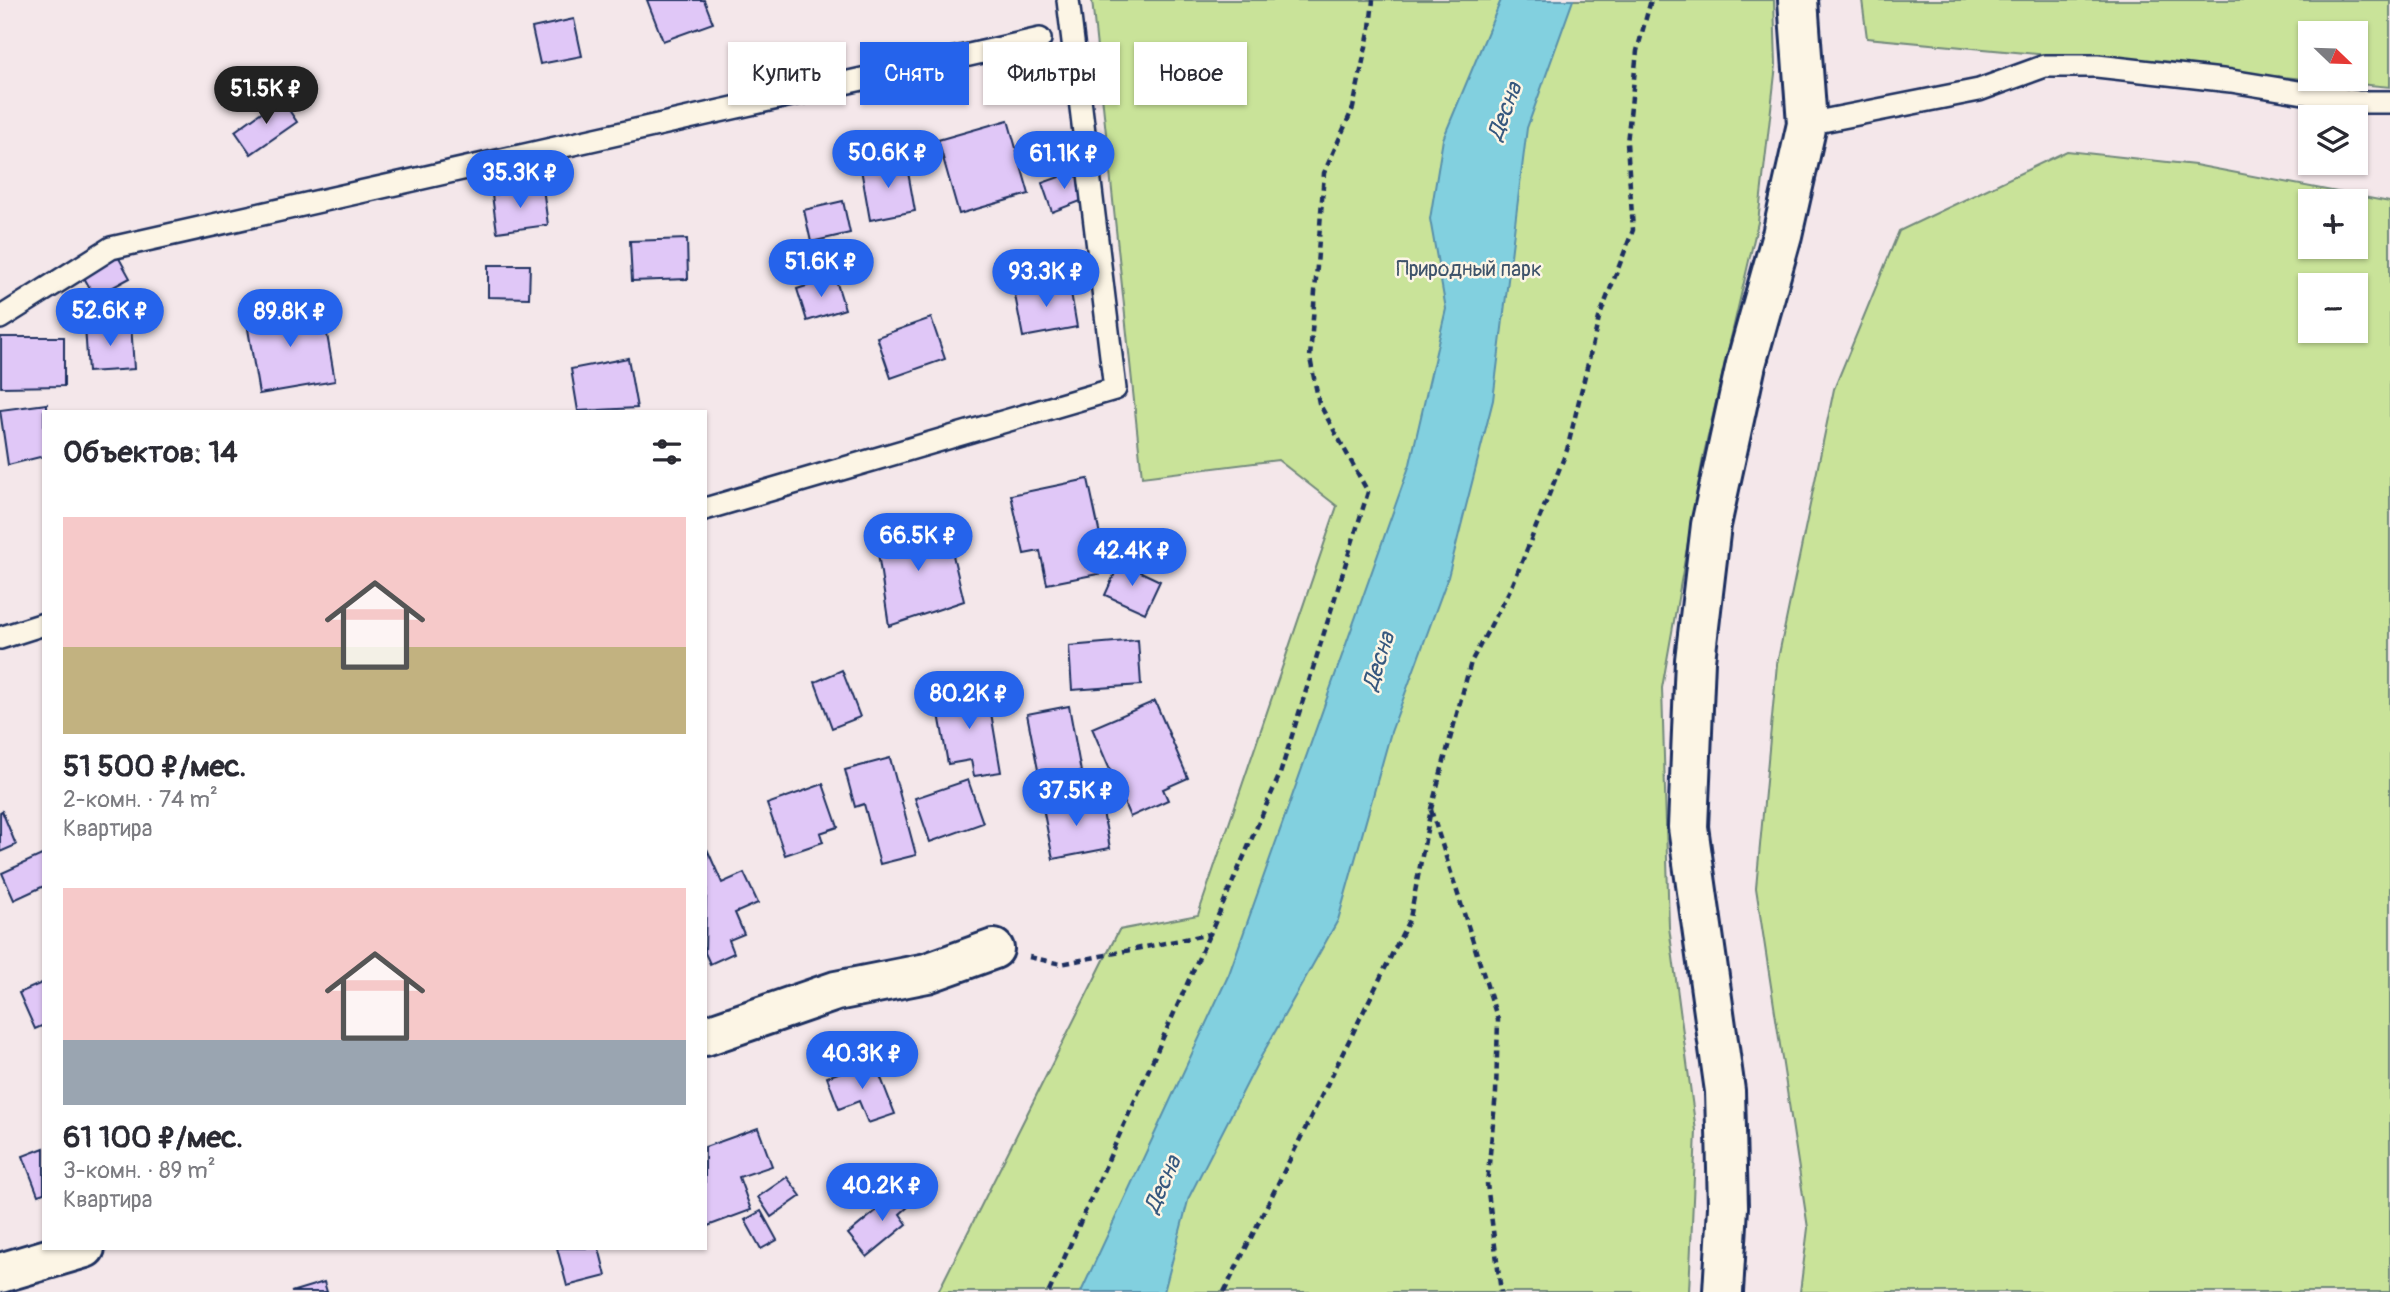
<!DOCTYPE html>
<html lang="ru">
<head>
<meta charset="utf-8">
<style>
  :root { --surface:#fff; --page:#f2f2f3; --text:#2b2b33; --muted:#7c7c81; --accent:#2563eb }
  body { margin:0; font-family:Pangolin,sans-serif; background:var(--page); color:var(--text); height:100vh; display:flex; flex-direction:column; font-size:26px; white-space:nowrap }
  * { box-sizing:border-box; margin:0 }
  p { font-size:23px; color:var(--muted) }
  .icon { flex:none; width:38px; height:38px; fill:none; stroke:currentColor; stroke-width:2; stroke-linecap:round; stroke-linejoin:round }
  .map { position:relative; flex:1; overflow:hidden }
  .drawer { position:absolute; left:42px; top:410px; width:665px; height:840px; display:flex; flex-direction:column; background:var(--surface); border-radius:0px; box-shadow:0 2px 5px #0004 }
  .drawer>* { flex:none }
  .banner { position:absolute; left:728px; top:42px; width:665px; height:63px; display:flex; gap:14px }
  .needle { width:46px; rotate:113deg }
  .tools { position:absolute; left:2298px; top:21px; display:grid; gap:14px }
  .tools a { display:grid; place-items:center; width:70px; height:70px; border-radius:0px; background:var(--surface); box-shadow:0 2px 5px #0004; font-size:35px }
  .price { position:absolute; translate:-50% -60px; padding:0 16px; border-radius:24px; background:var(--accent); color:#fff; font-size:23px; line-height:46px; filter:drop-shadow(0 2px 4px #0008) }
  .price::after { content:''; position:absolute; left:50%; top:42px; width:21px; height:16px; margin-left:-10px; background:inherit; clip-path:polygon(0 0,100% 0,50% 100%) }
  .price.current { background:#222; color:#fff }
  ul { padding:0; list-style:none }
  li { display:grid; align-content:center; gap:14px; height:371px; padding:0 21px }
  li span { display:grid; place-items:center; height:217px; border-radius:0px; color:#555 }
  li>.icon { margin-inline-start:auto }
  span .icon { width:126px; height:126px; fill:#fffc; stroke-width:1 }
  li b { font-size:30px }
  h2 { display:flex; justify-content:space-between; align-items:center; height:84px; padding:0 21px; font-size:30px }
  .chip { padding:0 24px; border-radius:0px; background:var(--surface); box-shadow:0 2px 5px #0004; font-size:24px; line-height:63px }
  .chip.current { background:var(--accent); color:#fff }
  .map>svg:first-child { display:block }
</style>
</head>
<body>
<div class="map">
<svg width="2390" height="1292" viewBox="0 0 2390 1292">
  <rect width="100%" height="100%" fill="#f4e7ea"/>
  <filter id="ink" filterUnits="userSpaceOnUse"><feTurbulence type="fractalNoise" baseFrequency=".0143" numOctaves="2"/><feDisplacementMap in="SourceGraphic" scale="14" xChannelSelector="R" yChannelSelector="G"/><feConvolveMatrix kernelMatrix="1 2 1 2 8 2 1 2 1" color-interpolation-filters="sRGB"/></filter>
  <g filter="url(#ink)">
    <g fill="#c9e399" stroke="#72897c" stroke-width="2" fill-rule="evenodd">
      <polygon points="1092,0 1774,0 1776,65 1758,222 1703,458 1662,688 1669,927 1696,1131 1689,1292 938,1292 1119,930 1198,915 1337,506 1278,460 1142,477"/>
      <path d="M1862 0H2390V87L1867 38ZM2310 33H2356V79H2310Z"/>
      <path d="M2067 151 2195 165 2390 202V1292H1800L1808 1228 1756 888 1777 664 1834 389 1899 231ZM2310 201H2356V247H2310ZM2356 285V331H2310V285Z"/>
    </g>
    <polygon fill="#82d0df" stroke="#5990ab" stroke-width="2" points="1501,0 1573,0 1527,128 1493,400 1448,577 1391,732 1338,920 1258,1062 1189,1197 1164,1292 1081,1292 1229,974 1410,464 1446,309 1430,219 1443,139"/>
    <g fill="#e0c7f7" stroke="#1b2f5e" stroke-width="2">
      <polygon points="647,0 704,0 713,23 663,41"/>
      <polygon points="574,19 582,56 540,64 532,28"/>
      <polygon points="281,98 297,122 251,154 235,131"/>
      <polygon points="1008,120 1029,194 959,214 938,140"/>
      <polygon points="906,161 915,211 870,220 861,169"/>
      <polygon points="1076,171 1086,199 1052,212 1042,183"/>
      <polygon points="543,188 548,225 497,232 492,195"/>
      <polygon points="843,201 850,233 811,242 804,210"/>
      <polygon points="687,239 688,279 632,281 630,241"/>
      <polygon points="110,242 130,278 95,297 75,262"/>
      <polygon points="488,265 530,265 529,298 488,297"/>
      <polygon points="835,277 845,309 807,321 797,289"/>
      <polygon points="1069,281 1077,327 1023,337 1014,290"/>
      <polygon points="322,305 335,381 259,394 246,317"/>
      <polygon points="931,318 945,359 891,378 877,337"/>
      <polygon points="131,323 134,369 88,372 85,326"/>
      <polygon points="1,337 64,337 64,386 1,387"/>
      <polygon points="628,358 637,408 578,411 571,369"/>
      <polygon points="47,404 47,411 44,411 44,456 8,465 0,410"/>
      <polygon points="1088,479 1108,572 1047,584 1040,551 1024,554 1011,495"/>
      <polygon points="945,522 964,601 889,626 876,540"/>
      <polygon points="1120,562 1160,581 1145,613 1105,595"/>
      <polygon points="1138,640 1141,685 1072,690 1069,646"/>
      <polygon points="842,670 860,717 832,728 815,682"/>
      <polygon points="987,689 1001,772 974,776 971,760 948,764 936,697"/>
      <polygon points="1155,701 1188,778 1163,789 1168,800 1130,817 1092,728"/>
      <polygon points="1069,706 1081,772 1040,780 1027,714"/>
      <polygon points="890,758 916,855 880,864 864,804 855,807 845,770"/>
      <polygon points="968,780 983,823 930,842 915,798"/>
      <polygon points="823,784 838,827 820,833 823,842 785,855 767,804"/>
      <polygon points="1100,797 1110,848 1053,859 1043,808"/>
      <polygon points="2,811 16,845 0,852 0,812"/>
      <polygon points="707,849 722,883 744,873 758,903 735,913 744,934 729,940 734,953 710,964 705,953"/>
      <polygon points="44,854 44,886 14,900 2,873"/>
      <polygon points="44,982 44,1025 35,1029 19,993"/>
      <polygon points="874,1060 895,1114 868,1123 859,1101 839,1109 827,1077"/>
      <polygon points="758,1128 772,1166 739,1177 751,1210 705,1227 705,1147"/>
      <polygon points="44,1148 44,1193 38,1195 23,1156"/>
      <polygon points="787,1177 801,1196 771,1217 758,1197"/>
      <polygon points="905,1187 916,1200 900,1214 907,1224 867,1257 848,1234"/>
      <polygon points="761,1211 777,1240 761,1249 745,1220"/>
      <polygon points="557,1248 599,1248 606,1276 567,1286"/>
      <polygon points="324,1282 327,1292 291,1292"/>
    </g>
    <g fill="none" stroke-linecap="round" stroke-linejoin="round">
      <defs>
        <g id="service">
          <polyline points="1807,124 1979,90 2045,66 2097,66 2231,81 2359,102 2390,102"/>
          <polyline points="0,318 111,248 1040,39"/>
          <polyline points="705,509 1115,389 1068,0"/>
          <polyline points="0,638 44,624"/>
        </g>
        <g id="minor">
          <polyline points="705,1036 836,991 927,973 994,949"/>
          <polyline points="0,1273 85,1248"/>
          <polyline points="1723,1292 1728,1207 1725,1091 1688,827 1695,660 1711,525 1746,364 1782,235 1807,124 1798,0"/>
        </g>
      </defs>
      <use href="#service" stroke="#1b2f5e" stroke-width="26"/>
      <use href="#minor" stroke="#1b2f5e" stroke-width="44"/>
      <g stroke="#1b2f5e" stroke-width="4.5" stroke-dasharray="7 5" stroke-linecap="butt">
        <polyline points="1431,810 1498,1020 1496,1093 1487,1184 1501,1292"/>
        <polyline points="1029,957 1061,964 1210,934 1280,774 1368,492 1319,403 1310,358 1324,173 1353,108 1370,28 1373,0"/>
        <polyline points="1049,1292 1209,935"/>
        <polyline points="1224,1292 1410,918 1431,809 1471,662 1513,584 1567,450 1599,318 1633,230 1627,143 1637,51 1651,0"/>
      </g>
      <use href="#service" stroke="#fcf5e5" stroke-width="21"/>
      <use href="#minor" stroke="#fcf5e5" stroke-width="38"/>
    </g>
  </g>
  <g text-anchor="middle" stroke-width="5" stroke-linejoin="round" paint-order="stroke">
    <g font-size="21" fill="#3e536a" stroke="#fcf5e5">
      <text x="1469" y="276">Природный парк</text>
    </g>
    <g font-size="23" font-style="italic" fill="#35577e" stroke="#fcf5e5">
      <text transform="translate(1504 111) rotate(-69)" y="8">Десна</text>
      <text transform="translate(1378 661) rotate(-72)" y="8">Десна</text>
      <text transform="translate(1162 1184) rotate(-66)" y="8">Десна</text>
    </g>
  </g>
</svg>
<div class="tools">
<a><svg class="needle" viewBox="-14 -14 28 28"><path d="M0-13l5 13h-10z" fill="#e53935"/><path d="M0 13l5-13h-10z" fill="#7c7c81"/></svg></a>
<a><svg class="icon" aria-label="layers" viewBox="0 0 24 24"><path d="M12 4l9 5-9 5-9-5zM3 14l9 5 9-5"/></svg></a>
<a>+</a>
<a>−</a>
</div>
<b class="price current" style="left:266px;top:126px">51.5K ₽</b>
<b class="price" style="left:888px;top:190px">50.6K ₽</b>
<b class="price" style="left:1064px;top:191px">61.1K ₽</b>
<b class="price" style="left:520px;top:210px">35.3K ₽</b>
<b class="price" style="left:821px;top:299px">51.6K ₽</b>
<b class="price" style="left:1046px;top:309px">93.3K ₽</b>
<b class="price" style="left:110px;top:348px">52.6K ₽</b>
<b class="price" style="left:290px;top:349px">89.8K ₽</b>
<b class="price" style="left:918px;top:573px">66.5K ₽</b>
<b class="price" style="left:1132px;top:588px">42.4K ₽</b>
<b class="price" style="left:969px;top:731px">80.2K ₽</b>
<b class="price" style="left:1076px;top:828px">37.5K ₽</b>
<b class="price" style="left:862px;top:1091px">40.3K ₽</b>
<b class="price" style="left:882px;top:1223px">40.2K ₽</b>
<div class="banner">
<a class="chip">Купить</a>
<a class="chip current">Снять</a>
<a class="chip">Фильтры</a>
<a class="chip">Новое</a>
</div>
<section class="drawer">
<h2>Объектов: 14<svg class="icon" aria-label="filters" viewBox="0 0 24 24"><path d="M4 7h16M4 17h16"/><circle cx="9" cy="7" r="2"/><circle cx="15" cy="17" r="2"/></svg></h2>
<ul>
<li><span style="background:linear-gradient(#f6c9c9 60%,#c2b280 0)"><svg class="icon" aria-label="home" viewBox="0 0 24 24"><path d="M3 11l9-7 9 7M6 9v11h12V9"/></svg></span><div><b>51 500 ₽/мес.</b><p>2-комн. · 74 m²</p><p>Квартира</p></div></li>
<li><span style="background:linear-gradient(#f6c9c9 70%,#9aa5b1 0)"><svg class="icon" aria-label="home" viewBox="0 0 24 24"><path d="M3 11l9-7 9 7M6 9v11h12V9"/></svg></span><div><b>61 100 ₽/мес.</b><p>3-комн. · 89 m²</p><p>Квартира</p></div></li>
</ul>
</section>
</div>
</body>
</html>
